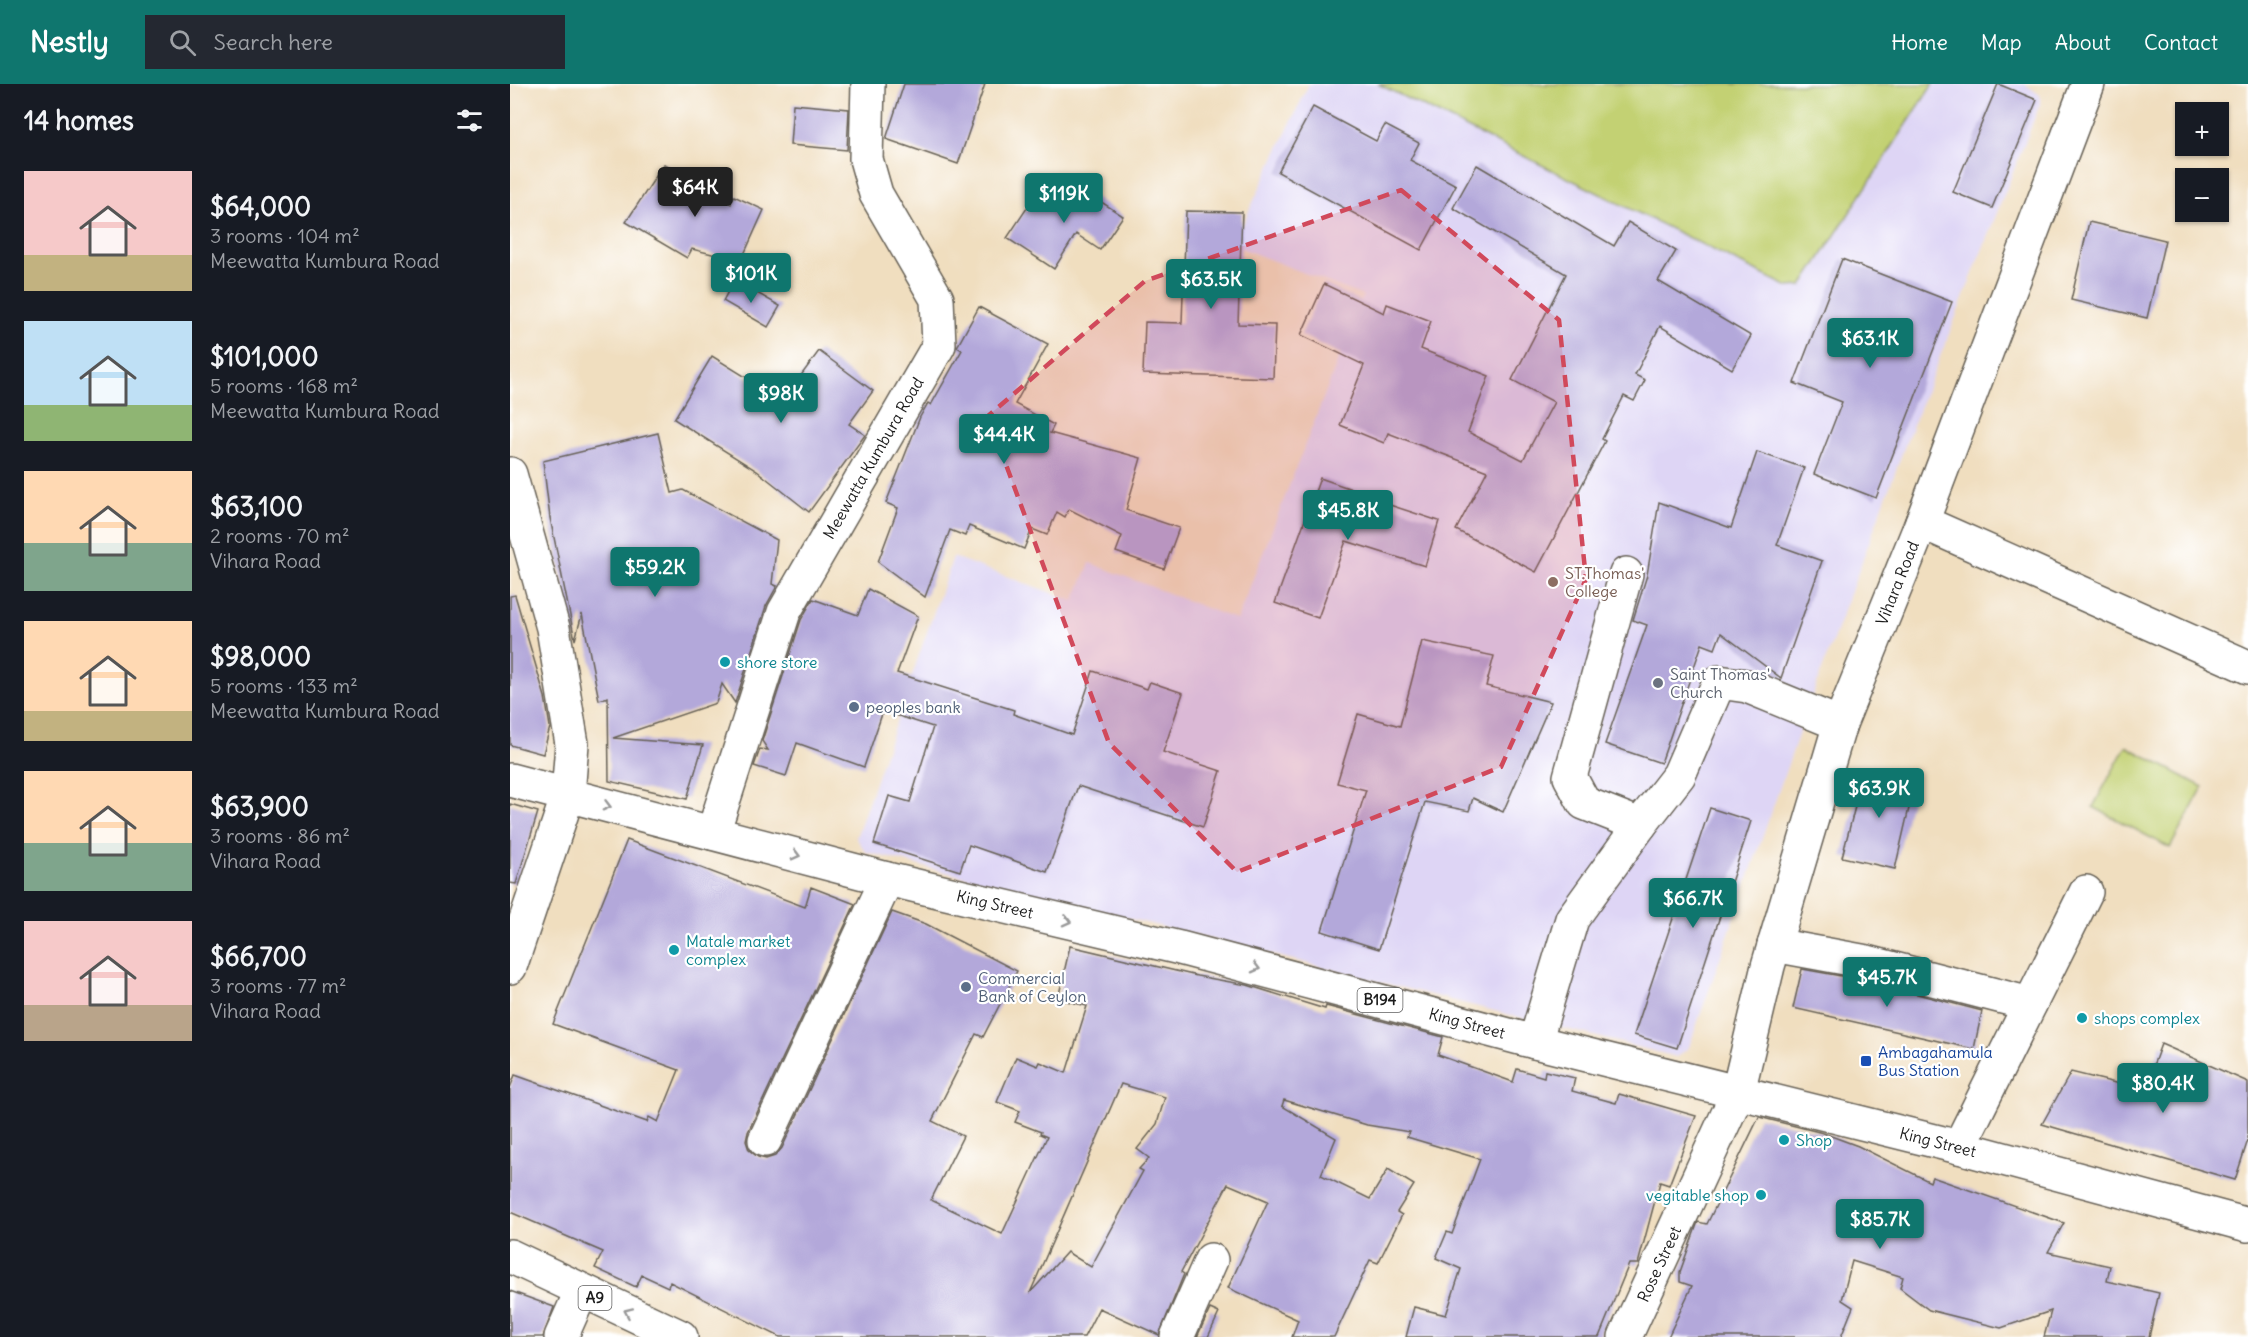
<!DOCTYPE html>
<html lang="en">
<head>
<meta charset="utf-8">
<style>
  :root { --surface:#171b24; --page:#242831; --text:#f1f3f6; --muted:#9ea1a6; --accent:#0f766e }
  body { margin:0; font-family:Delius,sans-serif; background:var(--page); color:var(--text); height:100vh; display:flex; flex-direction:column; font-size:22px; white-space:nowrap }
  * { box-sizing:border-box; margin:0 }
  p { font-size:20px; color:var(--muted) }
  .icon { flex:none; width:33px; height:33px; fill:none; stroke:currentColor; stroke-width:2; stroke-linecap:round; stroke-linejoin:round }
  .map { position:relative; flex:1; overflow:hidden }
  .drawer { display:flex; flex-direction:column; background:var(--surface); width:510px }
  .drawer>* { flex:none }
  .tools { position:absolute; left:1665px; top:18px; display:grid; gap:12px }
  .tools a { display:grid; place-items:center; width:54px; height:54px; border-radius:0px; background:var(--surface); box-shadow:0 2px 4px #0004; font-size:30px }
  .price { position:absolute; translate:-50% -51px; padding:0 14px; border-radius:6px; background:var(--accent); color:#fff; font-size:20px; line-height:39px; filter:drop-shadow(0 2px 3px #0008) }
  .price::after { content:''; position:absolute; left:50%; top:36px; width:18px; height:14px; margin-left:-9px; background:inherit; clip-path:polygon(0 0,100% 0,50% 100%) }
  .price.on { background:#222; color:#fff }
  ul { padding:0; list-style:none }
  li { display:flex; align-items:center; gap:18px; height:150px; padding:0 24px }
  li span { display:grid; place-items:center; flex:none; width:168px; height:120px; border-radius:0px; color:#555 }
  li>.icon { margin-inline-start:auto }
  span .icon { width:72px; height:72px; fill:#fffc; stroke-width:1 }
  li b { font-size:26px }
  h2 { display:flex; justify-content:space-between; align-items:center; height:72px; padding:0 24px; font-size:26px }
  header { display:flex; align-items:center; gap:36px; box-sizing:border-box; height:84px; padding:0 30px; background:var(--accent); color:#fff }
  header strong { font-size:28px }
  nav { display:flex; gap:33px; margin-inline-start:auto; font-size:21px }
  .search { width:420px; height:54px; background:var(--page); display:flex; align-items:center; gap:15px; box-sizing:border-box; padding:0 21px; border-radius:0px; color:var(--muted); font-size:22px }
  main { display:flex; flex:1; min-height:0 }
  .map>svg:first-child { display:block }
</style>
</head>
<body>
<header>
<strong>Nestly</strong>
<div class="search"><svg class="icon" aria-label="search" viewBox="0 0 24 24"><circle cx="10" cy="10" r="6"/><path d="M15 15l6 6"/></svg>Search here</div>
<nav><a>Home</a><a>Map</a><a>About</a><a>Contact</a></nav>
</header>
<main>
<section class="drawer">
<h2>14 homes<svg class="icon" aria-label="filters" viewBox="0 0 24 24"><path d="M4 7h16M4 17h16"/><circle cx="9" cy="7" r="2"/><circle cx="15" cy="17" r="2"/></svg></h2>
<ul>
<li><span style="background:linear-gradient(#f6c9c9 70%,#c2b280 0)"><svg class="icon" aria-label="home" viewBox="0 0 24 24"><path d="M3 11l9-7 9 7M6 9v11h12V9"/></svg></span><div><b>$64,000</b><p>3 rooms · 104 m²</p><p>Meewatta Kumbura Road</p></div></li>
<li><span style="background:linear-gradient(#bfe0f5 70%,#8fb573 0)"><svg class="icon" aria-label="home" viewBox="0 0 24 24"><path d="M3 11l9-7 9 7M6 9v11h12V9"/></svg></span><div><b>$101,000</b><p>5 rooms · 168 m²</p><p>Meewatta Kumbura Road</p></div></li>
<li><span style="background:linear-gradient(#ffd9b3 60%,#7fa58c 0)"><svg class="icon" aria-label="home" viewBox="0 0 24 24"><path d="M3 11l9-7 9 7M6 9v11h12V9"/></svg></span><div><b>$63,100</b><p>2 rooms · 70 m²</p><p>Vihara Road</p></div></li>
<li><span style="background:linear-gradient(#ffd9b3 75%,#c2b280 0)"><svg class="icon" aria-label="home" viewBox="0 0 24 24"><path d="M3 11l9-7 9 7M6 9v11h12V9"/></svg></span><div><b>$98,000</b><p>5 rooms · 133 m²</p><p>Meewatta Kumbura Road</p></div></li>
<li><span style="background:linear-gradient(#ffd9b3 60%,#7fa58c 0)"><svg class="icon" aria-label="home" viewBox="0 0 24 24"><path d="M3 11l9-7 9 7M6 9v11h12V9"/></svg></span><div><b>$63,900</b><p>3 rooms · 86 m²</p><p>Vihara Road</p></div></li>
<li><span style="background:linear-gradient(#f6c9c9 70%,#b9a48a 0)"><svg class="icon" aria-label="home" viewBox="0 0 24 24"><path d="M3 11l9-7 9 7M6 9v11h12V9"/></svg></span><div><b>$66,700</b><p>3 rooms · 77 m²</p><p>Vihara Road</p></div></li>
</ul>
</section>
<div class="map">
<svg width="1738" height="1253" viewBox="0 0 1738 1253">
  <rect width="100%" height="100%" fill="#fff"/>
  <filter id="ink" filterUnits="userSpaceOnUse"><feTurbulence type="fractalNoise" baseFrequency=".0167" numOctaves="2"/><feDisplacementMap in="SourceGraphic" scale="12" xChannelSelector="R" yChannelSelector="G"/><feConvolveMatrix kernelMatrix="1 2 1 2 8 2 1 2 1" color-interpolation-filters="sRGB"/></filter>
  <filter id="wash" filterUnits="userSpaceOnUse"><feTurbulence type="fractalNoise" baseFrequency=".008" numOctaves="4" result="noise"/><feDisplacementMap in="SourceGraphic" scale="24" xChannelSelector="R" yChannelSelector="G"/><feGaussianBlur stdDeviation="1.35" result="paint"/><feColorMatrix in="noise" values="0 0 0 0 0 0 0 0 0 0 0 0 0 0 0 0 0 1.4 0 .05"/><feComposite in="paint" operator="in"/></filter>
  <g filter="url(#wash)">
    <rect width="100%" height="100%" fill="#f0debf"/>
    <polygon fill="#ded5f5" points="799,0 868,0 1278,203 1293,202 1423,0 1515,0 1530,11 1530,20 1397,356 1297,626 1179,963 1167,973 356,768 346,754 443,473 564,517 580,479 727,536 853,212 723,161"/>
    <g fill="#c3d173" stroke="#707648" stroke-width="1.5">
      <polygon points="868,0 1423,0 1292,202 1278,203"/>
      <polygon points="1616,662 1693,703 1660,764 1583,723"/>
    </g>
    <g id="blocks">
      <g fill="#b3a8da" fill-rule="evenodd">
        <polygon points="394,0 475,0 448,80 376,55"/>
        <polygon points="1488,0 1527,16 1482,124 1443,108"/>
        <polygon points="283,20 339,25 337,66 280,61"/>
        <polygon points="803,23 866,57 875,41 909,59 900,76 946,101 911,166 768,88"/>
        <polygon points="154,80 221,120 224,112 254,126 231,177 182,165 177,174 116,138"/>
        <polygon points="967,81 1104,162 1118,138 1166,167 1148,197 1241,252 1222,285 1150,242 1125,291 1135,296 1124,317 1114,312 1092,355 1095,357 1026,488 946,446 977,387 878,349 874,359 830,341 854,281 791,251 814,200 874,229 877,220 921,237 911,265 979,292 958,348 1013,376 1044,318 1002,296 1056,190 943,124"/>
        <polygon points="559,97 613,132 590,166 566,150 544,185 497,154 525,112 542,123"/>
        <polygon points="676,127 732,128 728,240 765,241 763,294 633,290 635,238 672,239"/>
        <polygon points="1579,138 1655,156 1637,234 1561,216"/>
        <polygon points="1332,175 1442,218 1366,414 1304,390 1332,318 1284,299"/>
        <polygon points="224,196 270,222 258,243 213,217"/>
        <polygon points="469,223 538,260 505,320 544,341 540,349 631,374 616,426 669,444 654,485 606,468 612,452 559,425 555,433 547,428 537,451 522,445 514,465 459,442 455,452 440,446 415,513 368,478 388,424 376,419 410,333 418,319 421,321 452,266 447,263"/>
        <polygon points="309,267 363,307 339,340 355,351 299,428 247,387 164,335 202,272 273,316"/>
        <polygon points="148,349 162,409 173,406 267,456 262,500 267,502 256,522 225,619 212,600 206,619 103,654 193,661 177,715 99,697 98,613 89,616 72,530 65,556 40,434 33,377"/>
        <polygon points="1247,368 1294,384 1267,461 1312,477 1271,594 1211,549 1205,565 1192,560 1151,679 1095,660 1137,541 1123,536 1137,491 1149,418 1221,444"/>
        <polygon points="810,394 853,409 852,412 929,437 915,482 836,457 808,534 765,519"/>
        <polygon points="358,505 408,532 387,589 504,626 503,630 562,651 583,587 637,605 640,598 673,609 653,668 711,687 693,743 568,702 537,788 459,761 450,787 364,760 379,712 400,718 423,643 373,627 354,683 287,659 276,692 244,682 250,665 258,666 252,657 291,536 303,515 348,531"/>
        <polygon points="5,511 35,613 40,643 33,670 0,661 0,512"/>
        <polygon points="912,557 984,572 976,602 1041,618 993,728 963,714 959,727 915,718 869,865 812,847 856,706 827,699 848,630 890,642"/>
        <polygon points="1355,684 1405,698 1385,785 1332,773"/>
        <polygon points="0,720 28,728 6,800 0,799"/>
        <polygon points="1200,724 1241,737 1167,964 1124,951"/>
        <path d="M117 756 295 823 301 803 345 820 238 1048 236 1057 239 1066 248 1073 256 1075 265 1072 272 1064 382 828 416 840 507 887 473 953 466 950 422 1037 453 1052 421 1116 492 1150 537 1053 530 1050 531 1048 505 1038 510 1027 487 1018 506 973 528 982 530 978 556 989 577 922 548 915 560 862 687 892 737 901 815 925 816 922 933 953 928 971 1003 998 1007 985 1034 993 1035 987 1065 994 1062 1007 1106 1019 1109 1010 1186 1032 1159 1101 1150 1098 1128 1180H1119L1089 1253H896L904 1223 936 1231 951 1185 926 1174 937 1148 942 1150 970 1075 897 1053 900 1048 857 1041 774 1016 772 1022 826 1054 811 1091 860 1115 878 1085 904 1101 887 1128 892 1131 868 1179 860 1176 824 1253H782L788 1236 718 1204 758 1117 718 1100 671 1188 674 1190 649 1251 589 1224 574 1253H270L160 1198 158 1203 132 1191 126 1203 85 1184 93 1168 0 1128V1004L5 991 137 1038 139 1033 148 1038 169 986 43 940ZM611 1000 655 1013 647 1040 627 1065 639 1074 629 1085 633 1087 581 1183 557 1168 520 1209Z"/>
        <polygon points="1292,885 1353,896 1472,927 1464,965 1283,924"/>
        <polygon points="1651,960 1738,998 1738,1056 1725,1096 1532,1040 1561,988 1634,1006"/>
        <polygon points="1249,1033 1313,1049 1348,1062 1420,1098 1422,1093 1554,1139 1538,1168 1600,1182 1597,1197 1649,1209 1639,1253 1534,1253 1541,1227 1491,1244 1419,1226 1390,1204 1393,1193 1342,1177 1332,1216 1343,1223 1331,1253 1158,1253 1182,1202 1170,1198 1170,1188 1185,1146 1188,1138 1197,1140"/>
        <polygon points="0,1207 44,1223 33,1253 0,1253"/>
        <polygon points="700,1225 709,1229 698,1253 687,1253"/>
      </g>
    </g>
  </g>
  <g filter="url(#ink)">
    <use href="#blocks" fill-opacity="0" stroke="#666055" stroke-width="1.5"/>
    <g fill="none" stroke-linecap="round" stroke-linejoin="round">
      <defs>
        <g id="minor">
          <polyline points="0,390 43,544 62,660 58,711 0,883"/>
          <polyline points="1412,438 1738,583"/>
          <polyline points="1116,490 1060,693 1074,719 1130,741 1169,691 1209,598 1237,602 1330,640"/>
          <polyline points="203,749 274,528 429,261 427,215 366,110 356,75 358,0"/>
          <polyline points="1264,861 1357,878 1520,920"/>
          <polyline points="1025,958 1062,835 1130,741"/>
          <polyline points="255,1056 377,795"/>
          <polyline points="1449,1063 1576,808"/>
          <polyline points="51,1253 71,1208"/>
          <polyline points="667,1253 701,1176"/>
          <polyline points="1115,1253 1228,1008 1258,882 1330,640 1412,438 1578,0"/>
        </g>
        <polyline id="major" points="0,696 377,795 670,864 1025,958 1449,1063 1738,1141"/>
        <polyline id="highway" points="0,1172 171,1253"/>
      </defs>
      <use href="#minor" stroke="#666055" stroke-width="36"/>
      <use href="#major" stroke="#666055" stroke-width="36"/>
      <use href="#highway" stroke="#666055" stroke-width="36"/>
      <use href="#minor" stroke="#fff" stroke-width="33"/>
      <use href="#major" stroke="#fff" stroke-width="33"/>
      <use href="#highway" stroke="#fff" stroke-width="33"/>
    </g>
    <defs><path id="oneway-chevron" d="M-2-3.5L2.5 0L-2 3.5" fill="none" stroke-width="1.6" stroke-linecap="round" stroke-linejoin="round" transform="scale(1.5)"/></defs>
    <g stroke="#999">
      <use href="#oneway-chevron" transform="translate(97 722) rotate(15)"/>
      <use href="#oneway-chevron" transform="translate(286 771) rotate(15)"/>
      <use href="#oneway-chevron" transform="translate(557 837) rotate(14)"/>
      <use href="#oneway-chevron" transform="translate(746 884) rotate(14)"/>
      <use href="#oneway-chevron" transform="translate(118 1228) rotate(-156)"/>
    </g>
  </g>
  <path fill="#d1495b" fill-opacity="0.2" stroke="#d1495b" stroke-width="4.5" stroke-dasharray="12 8" stroke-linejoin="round" d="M891 106 1049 236 1076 495 991 683 727 788 599 659 478 332 635 197Z"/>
  <circle fill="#8d6e63" stroke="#fff" stroke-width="2" cx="1043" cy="498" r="6"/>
  <g fill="#0f9aa8" stroke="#fff" stroke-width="2">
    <circle cx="215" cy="578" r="6"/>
    <circle cx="164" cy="866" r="6"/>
    <circle cx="1572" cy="934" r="6"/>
    <circle cx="1274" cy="1056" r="6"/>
    <circle cx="1251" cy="1111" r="6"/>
  </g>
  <circle fill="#6b7280" stroke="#fff" stroke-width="2" cx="1148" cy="599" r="6"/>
  <g fill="#5c6f8a" stroke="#fff" stroke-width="2">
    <circle cx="344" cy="623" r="6"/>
    <circle cx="456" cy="903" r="6"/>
  </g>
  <rect fill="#1a4fb4" stroke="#fff" stroke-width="2" x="1350" y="971" width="12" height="12" rx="3"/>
  <g text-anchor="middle" stroke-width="4.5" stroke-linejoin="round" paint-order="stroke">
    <g fill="#fff" stroke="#606060" stroke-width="1.5">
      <rect x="847.5" y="904" width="45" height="24" rx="4.5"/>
      <rect x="68.5" y="1202" width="33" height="24" rx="4.5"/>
    </g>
    <g font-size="15" font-weight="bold" fill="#1c1c1c">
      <text x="870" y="921">B194</text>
      <text x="85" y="1219">A9</text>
    </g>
    <g font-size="16" fill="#1c1c1c" stroke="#fff">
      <text transform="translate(363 374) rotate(-60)" y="6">Meewatta Kumbura Road</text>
      <text transform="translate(1387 499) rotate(-68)" y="6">Vihara Road</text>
      <text transform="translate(485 820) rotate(13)" y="6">King Street</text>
      <text transform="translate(957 939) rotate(15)" y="6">King Street</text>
      <text transform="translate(1428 1058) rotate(14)" y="6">King Street</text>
      <text transform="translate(1149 1180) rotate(-65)" y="6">Rose Street</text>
    </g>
    <g font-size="16" fill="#785e54" stroke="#fff" text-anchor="start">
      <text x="1055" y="495">ST.Thomas'<tspan x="1055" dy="18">College</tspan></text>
    </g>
    <g font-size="16" fill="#0d838f" stroke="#fff" text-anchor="start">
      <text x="227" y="584">shore store</text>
      <text x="176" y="863">Matale market<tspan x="176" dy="18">complex</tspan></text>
      <text x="1584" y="940">shops complex</text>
      <text x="1286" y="1062">Shop</text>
      <text x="1239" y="1117" text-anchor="end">vegitable shop</text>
    </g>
    <g font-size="16" fill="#5b616d" stroke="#fff" text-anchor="start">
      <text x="1160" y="596">Saint Thomas'<tspan x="1160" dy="18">Church</tspan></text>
    </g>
    <g font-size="16" fill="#4e5e75" stroke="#fff" text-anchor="start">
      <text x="356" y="629">peoples bank</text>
      <text x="468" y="900">Commercial<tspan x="468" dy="18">Bank of Ceylon</tspan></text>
    </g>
    <g font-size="16" fill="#164399" stroke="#fff" text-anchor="start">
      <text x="1368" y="974">Ambagahamula<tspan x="1368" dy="18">Bus Station</tspan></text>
    </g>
  </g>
</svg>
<div class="tools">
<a>+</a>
<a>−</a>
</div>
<b class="price on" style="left:185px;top:134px">$64K</b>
<b class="price" style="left:554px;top:140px">$119K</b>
<b class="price" style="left:241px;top:220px">$101K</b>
<b class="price" style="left:701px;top:226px">$63.5K</b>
<b class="price" style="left:1360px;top:285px">$63.1K</b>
<b class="price" style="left:271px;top:340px">$98K</b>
<b class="price" style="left:494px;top:381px">$44.4K</b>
<b class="price" style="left:838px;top:457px">$45.8K</b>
<b class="price" style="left:145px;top:514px">$59.2K</b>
<b class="price" style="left:1369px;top:735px">$63.9K</b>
<b class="price" style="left:1183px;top:845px">$66.7K</b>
<b class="price" style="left:1377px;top:924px">$45.7K</b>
<b class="price" style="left:1653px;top:1030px">$80.4K</b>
<b class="price" style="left:1370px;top:1166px">$85.7K</b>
</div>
</main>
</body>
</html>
